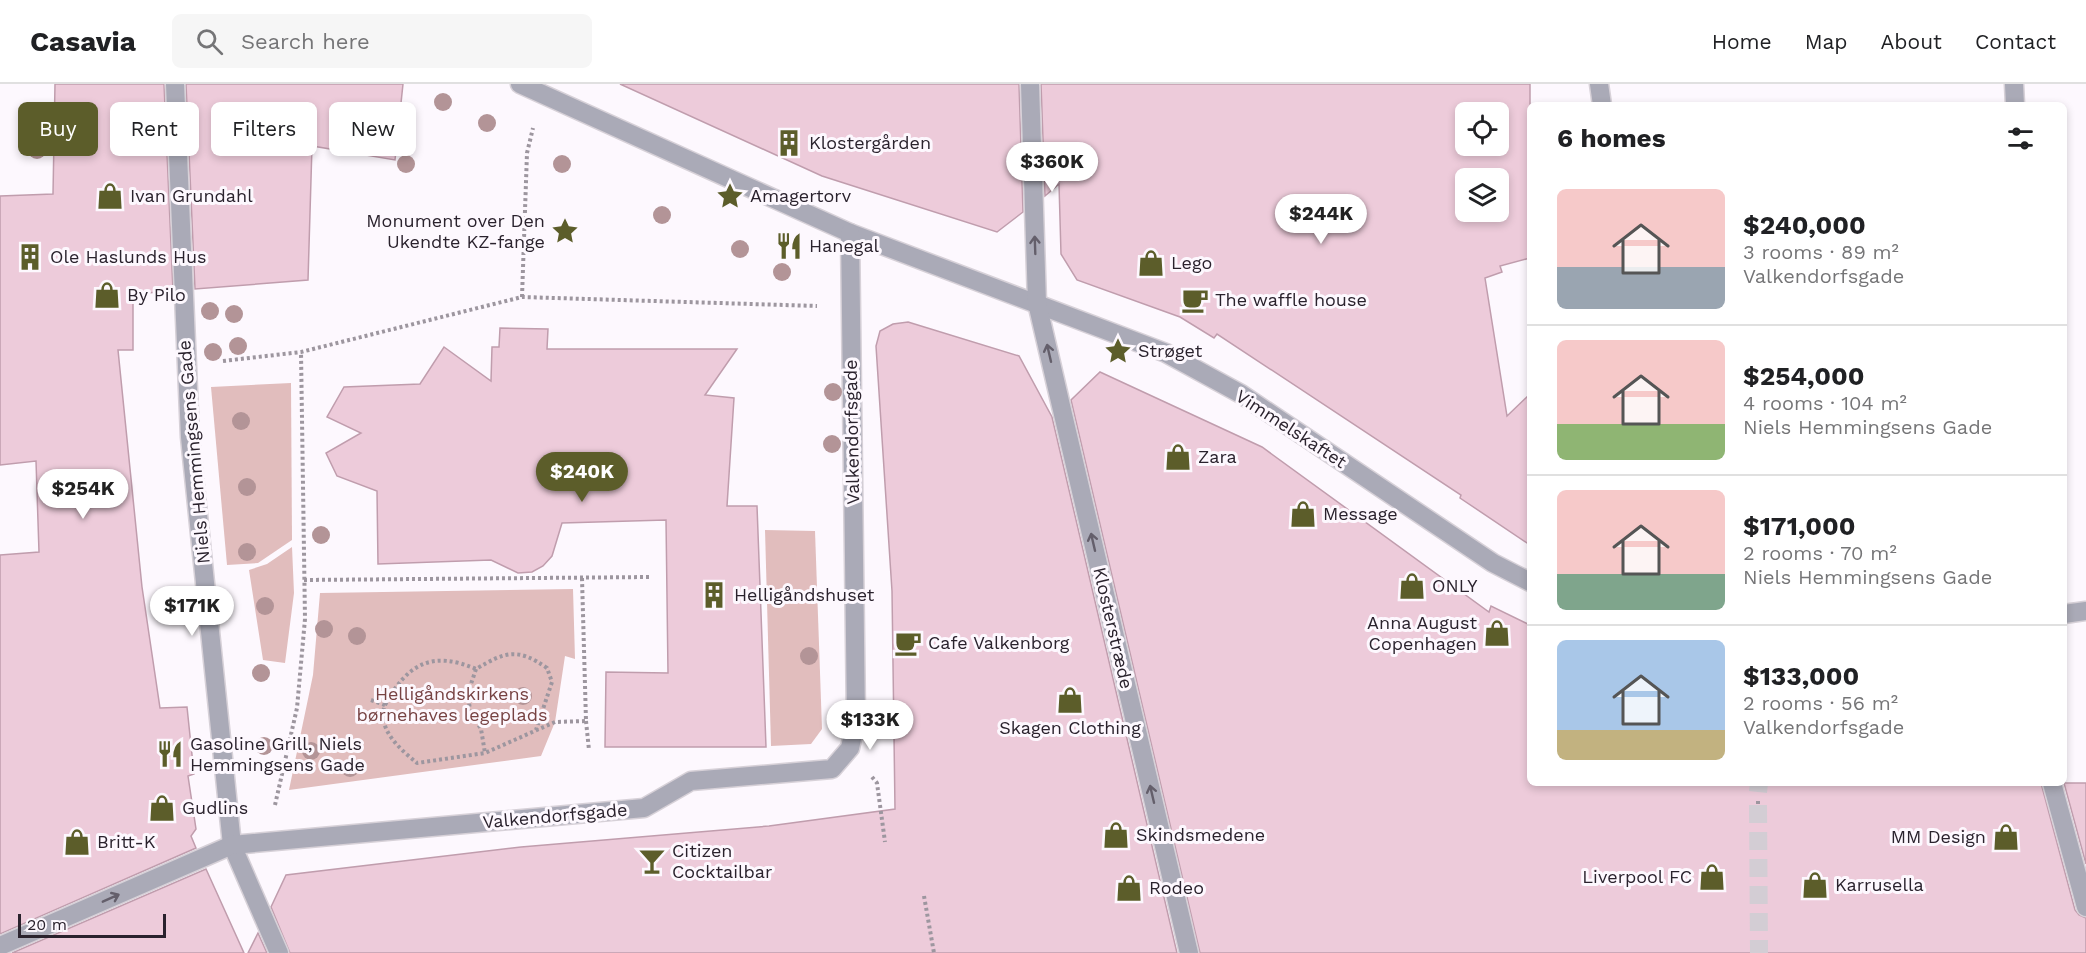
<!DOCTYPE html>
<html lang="en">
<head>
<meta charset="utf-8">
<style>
  :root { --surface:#fff; --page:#f6f6f6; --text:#202124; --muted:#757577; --line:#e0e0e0; --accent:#5c5d2a }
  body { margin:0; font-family:"Work Sans",sans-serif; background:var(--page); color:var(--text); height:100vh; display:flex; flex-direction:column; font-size:22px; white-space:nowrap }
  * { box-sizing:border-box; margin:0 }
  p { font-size:20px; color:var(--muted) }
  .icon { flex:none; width:33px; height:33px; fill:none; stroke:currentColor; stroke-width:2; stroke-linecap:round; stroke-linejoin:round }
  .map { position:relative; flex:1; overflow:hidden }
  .side { position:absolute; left:1527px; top:18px; width:540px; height:684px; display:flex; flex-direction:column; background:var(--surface); border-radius:9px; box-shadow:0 3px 9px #0003 }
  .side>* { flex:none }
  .top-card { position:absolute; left:18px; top:18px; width:570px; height:54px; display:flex; gap:12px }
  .tools { position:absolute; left:1455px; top:18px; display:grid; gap:12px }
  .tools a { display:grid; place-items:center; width:54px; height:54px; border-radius:9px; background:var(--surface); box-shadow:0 3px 9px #0003; font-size:30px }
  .scale { position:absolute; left:18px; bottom:15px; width:148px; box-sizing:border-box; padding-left:6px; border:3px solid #2a222d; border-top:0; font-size:16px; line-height:21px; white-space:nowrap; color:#2a222d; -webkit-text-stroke:4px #fdf8fe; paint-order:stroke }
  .price { position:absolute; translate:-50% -51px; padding:0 14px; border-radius:21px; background:#fff; color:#222; font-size:20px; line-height:39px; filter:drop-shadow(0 2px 3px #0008) }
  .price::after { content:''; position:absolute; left:50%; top:36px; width:18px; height:14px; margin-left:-9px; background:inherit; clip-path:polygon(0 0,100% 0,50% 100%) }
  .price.active { background:var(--accent); color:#fff }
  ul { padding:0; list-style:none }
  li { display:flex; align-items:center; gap:18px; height:150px; padding:0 30px }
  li+li { border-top:2px solid var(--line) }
  li span { display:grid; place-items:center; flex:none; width:168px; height:120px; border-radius:9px; color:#555 }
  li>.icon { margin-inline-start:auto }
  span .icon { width:72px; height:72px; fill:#fffc; stroke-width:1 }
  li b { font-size:26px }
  h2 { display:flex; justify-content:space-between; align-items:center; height:72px; padding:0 30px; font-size:26px }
  .tag { padding:0 21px; border-radius:9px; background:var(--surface); box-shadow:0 3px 9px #0003; font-size:21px; line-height:54px }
  .tag.active { background:var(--accent); color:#fff }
  header { display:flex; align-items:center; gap:36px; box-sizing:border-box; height:84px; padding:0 30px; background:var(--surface); border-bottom:2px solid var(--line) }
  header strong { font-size:28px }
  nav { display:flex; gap:33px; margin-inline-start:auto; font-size:21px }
  .search { width:420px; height:54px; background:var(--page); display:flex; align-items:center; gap:15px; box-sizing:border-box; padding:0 21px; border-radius:9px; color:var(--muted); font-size:22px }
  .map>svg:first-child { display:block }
</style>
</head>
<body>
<header>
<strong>Casavia</strong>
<div class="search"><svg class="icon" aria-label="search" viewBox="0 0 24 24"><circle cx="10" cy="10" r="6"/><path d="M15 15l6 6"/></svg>Search here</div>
<nav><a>Home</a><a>Map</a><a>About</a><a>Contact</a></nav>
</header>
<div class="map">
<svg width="2086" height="869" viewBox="0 0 2086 869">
  <rect width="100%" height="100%" fill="#fdf8fe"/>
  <g fill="#e1bdbd">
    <polygon points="291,299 292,456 258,479 227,481 211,303"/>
    <polygon points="765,446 815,447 822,645 811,660 771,662"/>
    <polygon points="292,463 294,509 285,579 263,576 249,486 267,480"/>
    <polygon points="573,505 575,575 565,572 555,638 541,672 289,706 313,591 320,509"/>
  </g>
  <g fill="#edcbda" stroke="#c09dad" stroke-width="1.5" fill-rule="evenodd">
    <polygon points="55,0 164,0 173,207 133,210 133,266 118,266 142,503 160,624 187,623 194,690 188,692 196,745 191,752 196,764 0,850 0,471 39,468 36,377 0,381 0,112 53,110"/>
    <polygon points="186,0 403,0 395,76 312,62 308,196 195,205"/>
    <polygon points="620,0 1019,0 1023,128 997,148 822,92"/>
    <path d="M1041 0H1530V174L1500 182 1502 188 1485 194 1507 332 1530 310V461L1460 414 1461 411 1217 250 1214 254 1180 233 1077 196 1061 170 1059 100 1045 112ZM1466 28H1498V62H1466ZM1466 94H1498V128H1466Z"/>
    <polygon points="908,238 1019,272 1052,333 1177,869 290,869 271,823 286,791 521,763 769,742 895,725 892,507 876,262 880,247 893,240"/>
    <polygon points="500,244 548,245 547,265 737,265 705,311 734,314 727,422 757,422 766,663 605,663 606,588 668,589 666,436 562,439 552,472 543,482 532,488 518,489 491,476 378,480 377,407 337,392 326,369 361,349 327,333 344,303 420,300 444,263 491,297 492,263 499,263"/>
    <polygon points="1100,288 1262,363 1489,528 1491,522 1530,541 1530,699 2041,699 2075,826 2079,831 2086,834 2086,869 1200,869 1071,316"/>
    <polygon points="2064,699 2086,699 2086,780"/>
    <polygon points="206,785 244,869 12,869"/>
    <polygon points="258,849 267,869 248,869"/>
  </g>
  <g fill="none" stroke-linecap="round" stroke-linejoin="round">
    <g stroke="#d3cdd4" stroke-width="18" stroke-dasharray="18 9" stroke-linecap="butt">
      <polyline points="1758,708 1759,699"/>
      <polyline points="1758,721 1759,869"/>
    </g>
    <defs>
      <g id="minor">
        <polyline points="175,0 190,353 232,761 279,869"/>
        <polyline points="520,0 850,149 1166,269 1241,310 1493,479 1530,498"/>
        <polyline points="1030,0 1037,219 1189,869"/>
        <polyline points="1599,0 1602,21"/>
        <polyline points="2014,0 2015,21"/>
        <polyline points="2064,530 2086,527"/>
        <polyline points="2052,699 2086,823"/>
        <polyline points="0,862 232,761 644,724 691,697 832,685 850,664 856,636 850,149"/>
      </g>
    </defs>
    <use href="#minor" stroke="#d7d1d8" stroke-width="21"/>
    <g stroke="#9d969f" stroke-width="4" stroke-dasharray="3 3" stroke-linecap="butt">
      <polyline points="522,213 527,69 533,44"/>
      <polyline points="223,277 301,268 522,213 817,222"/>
      <polyline points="304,496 651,493"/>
      <polyline points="476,585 468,609 470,627 481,645 485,669"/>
      <path d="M371 616 385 621C376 645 401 666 417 679L485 669 555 638 586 637 582 494"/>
      <path d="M385 621C407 580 432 566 476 585 505 568 517 563 547 584L552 598 536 646"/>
      <polyline points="586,637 589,666"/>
      <polyline points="872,693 877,699 885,758"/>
      <polyline points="1758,717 1758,721"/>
      <polyline points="275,721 297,624 305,535 301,268"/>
      <polyline points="924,812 934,869"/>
    </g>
    <use href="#minor" stroke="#aaaab7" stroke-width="18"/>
  </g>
  <g fill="#b39497">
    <circle cx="443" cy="18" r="9"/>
    <circle cx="487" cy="39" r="9"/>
    <circle cx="37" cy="66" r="9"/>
    <circle cx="406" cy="80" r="9"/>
    <circle cx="562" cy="80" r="9"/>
    <circle cx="662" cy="131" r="9"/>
    <circle cx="740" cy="165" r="9"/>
    <circle cx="782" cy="188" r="9"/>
    <circle cx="210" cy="227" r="9"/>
    <circle cx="234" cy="230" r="9"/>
    <circle cx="238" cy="262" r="9"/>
    <circle cx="213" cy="268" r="9"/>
    <circle cx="833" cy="308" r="9"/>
    <circle cx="241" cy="337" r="9"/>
    <circle cx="832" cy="360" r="9"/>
    <circle cx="247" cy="403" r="9"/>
    <circle cx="321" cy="451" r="9"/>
    <circle cx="247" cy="468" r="9"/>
    <circle cx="265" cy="522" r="9"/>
    <circle cx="324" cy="545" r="9"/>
    <circle cx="357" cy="552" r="9"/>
    <circle cx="809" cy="572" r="9"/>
    <circle cx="261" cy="589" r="9"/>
    <circle cx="523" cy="612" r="9"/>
    <circle cx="264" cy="662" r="9"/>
    <circle cx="311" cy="667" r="9"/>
    <circle cx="350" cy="684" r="9"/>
  </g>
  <defs><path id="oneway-shaft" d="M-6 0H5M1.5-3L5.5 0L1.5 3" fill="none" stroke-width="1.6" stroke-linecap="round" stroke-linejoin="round" transform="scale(1.5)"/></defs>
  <g stroke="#645f6b">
    <use href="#oneway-shaft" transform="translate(1035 161) rotate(-92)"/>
    <use href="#oneway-shaft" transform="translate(1049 269) rotate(-103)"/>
    <use href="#oneway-shaft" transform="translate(1093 458) rotate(-103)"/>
    <use href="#oneway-shaft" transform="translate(1152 710) rotate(-103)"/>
    <use href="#oneway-shaft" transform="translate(111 814) rotate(-24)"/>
  </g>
  <defs>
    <symbol id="building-bare" viewBox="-9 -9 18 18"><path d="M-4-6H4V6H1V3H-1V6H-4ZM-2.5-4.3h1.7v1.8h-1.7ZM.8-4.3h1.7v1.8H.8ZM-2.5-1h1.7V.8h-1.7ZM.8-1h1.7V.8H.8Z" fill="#5c5d2a" stroke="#fdf8fe" stroke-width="2.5" paint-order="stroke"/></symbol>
    <symbol id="shop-bare" viewBox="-9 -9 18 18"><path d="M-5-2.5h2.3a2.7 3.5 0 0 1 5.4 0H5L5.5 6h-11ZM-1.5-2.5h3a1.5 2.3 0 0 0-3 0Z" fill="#5c5d2a" stroke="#fdf8fe" stroke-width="2.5" paint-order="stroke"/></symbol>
    <symbol id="sight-bare" viewBox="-9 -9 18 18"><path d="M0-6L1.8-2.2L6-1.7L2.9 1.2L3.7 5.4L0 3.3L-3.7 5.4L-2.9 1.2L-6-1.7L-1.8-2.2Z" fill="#5c5d2a" stroke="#fdf8fe" stroke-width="2.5" paint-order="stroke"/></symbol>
    <symbol id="restaurant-bare" viewBox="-9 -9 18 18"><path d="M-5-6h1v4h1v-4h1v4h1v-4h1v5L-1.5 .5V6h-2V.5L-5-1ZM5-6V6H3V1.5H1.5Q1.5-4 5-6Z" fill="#5c5d2a" stroke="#fdf8fe" stroke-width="2.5" paint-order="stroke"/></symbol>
    <symbol id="cafe-bare" viewBox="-9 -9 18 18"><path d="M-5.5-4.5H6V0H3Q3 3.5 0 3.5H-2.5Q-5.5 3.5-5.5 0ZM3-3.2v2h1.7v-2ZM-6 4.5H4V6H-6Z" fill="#5c5d2a" stroke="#fdf8fe" stroke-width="2.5" paint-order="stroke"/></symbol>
    <symbol id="bar-bare" viewBox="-9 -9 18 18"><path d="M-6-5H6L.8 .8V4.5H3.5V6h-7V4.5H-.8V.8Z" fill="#5c5d2a" stroke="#fdf8fe" stroke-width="2.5" paint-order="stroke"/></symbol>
  </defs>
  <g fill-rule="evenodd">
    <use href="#building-bare" x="770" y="40" width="38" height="38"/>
    <use href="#shop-bare" x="91" y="93" width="38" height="38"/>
    <use href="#sight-bare" x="711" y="93" width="38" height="38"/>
    <use href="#sight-bare" x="546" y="128" width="38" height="38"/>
    <use href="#restaurant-bare" x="770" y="143" width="38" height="38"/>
    <use href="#building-bare" x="11" y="154" width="38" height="38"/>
    <use href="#shop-bare" x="1132" y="160" width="38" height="38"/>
    <use href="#shop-bare" x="88" y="192" width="38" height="38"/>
    <use href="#cafe-bare" x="1176" y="197" width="38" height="38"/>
    <use href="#sight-bare" x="1099" y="248" width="38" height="38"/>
    <use href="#shop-bare" x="1159" y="354" width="38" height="38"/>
    <use href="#shop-bare" x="1284" y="411" width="38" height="38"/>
    <use href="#shop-bare" x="1393" y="483" width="38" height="38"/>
    <use href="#building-bare" x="695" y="492" width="38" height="38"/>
    <use href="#shop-bare" x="1478" y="530" width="38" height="38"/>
    <use href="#cafe-bare" x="889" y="540" width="38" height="38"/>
    <use href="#shop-bare" x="1051" y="597" width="38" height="38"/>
    <use href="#restaurant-bare" x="151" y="651" width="38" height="38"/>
    <use href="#shop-bare" x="143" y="705" width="38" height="38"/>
    <use href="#shop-bare" x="1097" y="732" width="38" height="38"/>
    <use href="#shop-bare" x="1987" y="734" width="38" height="38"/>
    <use href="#shop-bare" x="58" y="739" width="38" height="38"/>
    <use href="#bar-bare" x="633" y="758" width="38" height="38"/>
    <use href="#shop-bare" x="1693" y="774" width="38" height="38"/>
    <use href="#shop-bare" x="1796" y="782" width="38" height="38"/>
    <use href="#shop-bare" x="1110" y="785" width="38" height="38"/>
  </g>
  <g text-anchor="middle" stroke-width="6" stroke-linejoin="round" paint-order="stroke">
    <g font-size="18" fill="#2a222d" stroke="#fdf8fe" text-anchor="start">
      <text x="809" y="65">Klostergården</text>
      <text x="130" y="118">Ivan Grundahl</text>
      <text x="750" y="118">Amagertorv</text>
      <text x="545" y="143" text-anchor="end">Monument over Den<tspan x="545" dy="21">Ukendte KZ-fange</tspan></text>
      <text x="809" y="168">Hanegal</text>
      <text x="50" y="179">Ole Haslunds Hus</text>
      <text x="1171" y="185">Lego</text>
      <text x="127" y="217">By Pilo</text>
      <text x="1215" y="222">The waffle house</text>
      <text x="1138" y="273">Strøget</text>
      <text x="1198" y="379">Zara</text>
      <text x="1323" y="436">Message</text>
      <text x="1432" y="508">ONLY</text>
      <text x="734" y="517">Helligåndshuset</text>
      <text x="1477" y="545" text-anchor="end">Anna August<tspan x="1477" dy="21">Copenhagen</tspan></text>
      <text x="928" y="565">Cafe Valkenborg</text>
      <text x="1070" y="650" text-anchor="middle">Skagen Clothing</text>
      <text x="190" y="666">Gasoline Grill, Niels<tspan x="190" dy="21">Hemmingsens Gade</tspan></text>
      <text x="182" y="730">Gudlins</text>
      <text x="1136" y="757">Skindsmedene</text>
      <text x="1986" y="759" text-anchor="end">MM Design</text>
      <text x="97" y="764">Britt-K</text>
      <text x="672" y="773">Citizen<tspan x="672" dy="21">Cocktailbar</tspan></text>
      <text x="1692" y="799" text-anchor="end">Liverpool FC</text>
      <text x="1835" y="807">Karrusella</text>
      <text x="1149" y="810">Rodeo</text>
    </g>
    <g font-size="18" fill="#2a222d" stroke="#fdf8fe">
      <text transform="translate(1291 345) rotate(33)" y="6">Vimmelskaftet</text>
      <text transform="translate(852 348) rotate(-91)" y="6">Valkendorfsgade</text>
      <text transform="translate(194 368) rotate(-95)" y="6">Niels Hemmingsens Gade</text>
      <text transform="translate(1113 544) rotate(77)" y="6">Klosterstræde</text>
      <text transform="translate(555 732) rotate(-5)" y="6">Valkendorfsgade</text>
    </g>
    <g font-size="18" fill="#774243" stroke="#fdf8fe">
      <text x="452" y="616">Helligåndskirkens<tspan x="452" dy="21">børnehaves legeplads</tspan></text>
    </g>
  </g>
</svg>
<div class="tools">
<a><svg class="icon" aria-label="locate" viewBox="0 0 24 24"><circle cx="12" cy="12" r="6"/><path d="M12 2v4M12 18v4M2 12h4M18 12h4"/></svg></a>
<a><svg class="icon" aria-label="layers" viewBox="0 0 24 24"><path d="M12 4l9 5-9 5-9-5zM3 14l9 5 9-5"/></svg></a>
</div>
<div class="scale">20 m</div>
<b class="price" style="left:1052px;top:109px">$360K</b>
<b class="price" style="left:1321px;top:161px">$244K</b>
<b class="price active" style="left:582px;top:419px">$240K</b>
<b class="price" style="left:83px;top:436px">$254K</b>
<b class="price" style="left:192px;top:553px">$171K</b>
<b class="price" style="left:870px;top:667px">$133K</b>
<div class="top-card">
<a class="tag active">Buy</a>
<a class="tag">Rent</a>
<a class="tag">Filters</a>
<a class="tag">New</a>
</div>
<section class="side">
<h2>6 homes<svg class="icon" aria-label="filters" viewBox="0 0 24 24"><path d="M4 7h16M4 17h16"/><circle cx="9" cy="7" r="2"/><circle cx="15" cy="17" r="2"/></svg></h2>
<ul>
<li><span style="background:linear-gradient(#f6c9c9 65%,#9aa5b1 0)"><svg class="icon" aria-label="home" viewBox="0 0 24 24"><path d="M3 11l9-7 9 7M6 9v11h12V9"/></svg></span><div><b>$240,000</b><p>3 rooms · 89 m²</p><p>Valkendorfsgade</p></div></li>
<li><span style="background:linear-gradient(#f6c9c9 70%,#8fb573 0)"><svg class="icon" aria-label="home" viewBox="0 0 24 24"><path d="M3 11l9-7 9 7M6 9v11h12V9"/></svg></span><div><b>$254,000</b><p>4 rooms · 104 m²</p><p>Niels Hemmingsens Gade</p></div></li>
<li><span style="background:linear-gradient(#f6c9c9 70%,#7fa58c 0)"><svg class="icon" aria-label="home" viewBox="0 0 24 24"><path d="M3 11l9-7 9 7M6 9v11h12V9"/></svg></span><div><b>$171,000</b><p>2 rooms · 70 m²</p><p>Niels Hemmingsens Gade</p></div></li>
<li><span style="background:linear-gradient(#a9c7e8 75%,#c2b280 0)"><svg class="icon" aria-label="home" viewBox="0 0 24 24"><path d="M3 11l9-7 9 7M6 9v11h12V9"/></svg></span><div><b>$133,000</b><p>2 rooms · 56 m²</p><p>Valkendorfsgade</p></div></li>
</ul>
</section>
</div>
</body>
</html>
